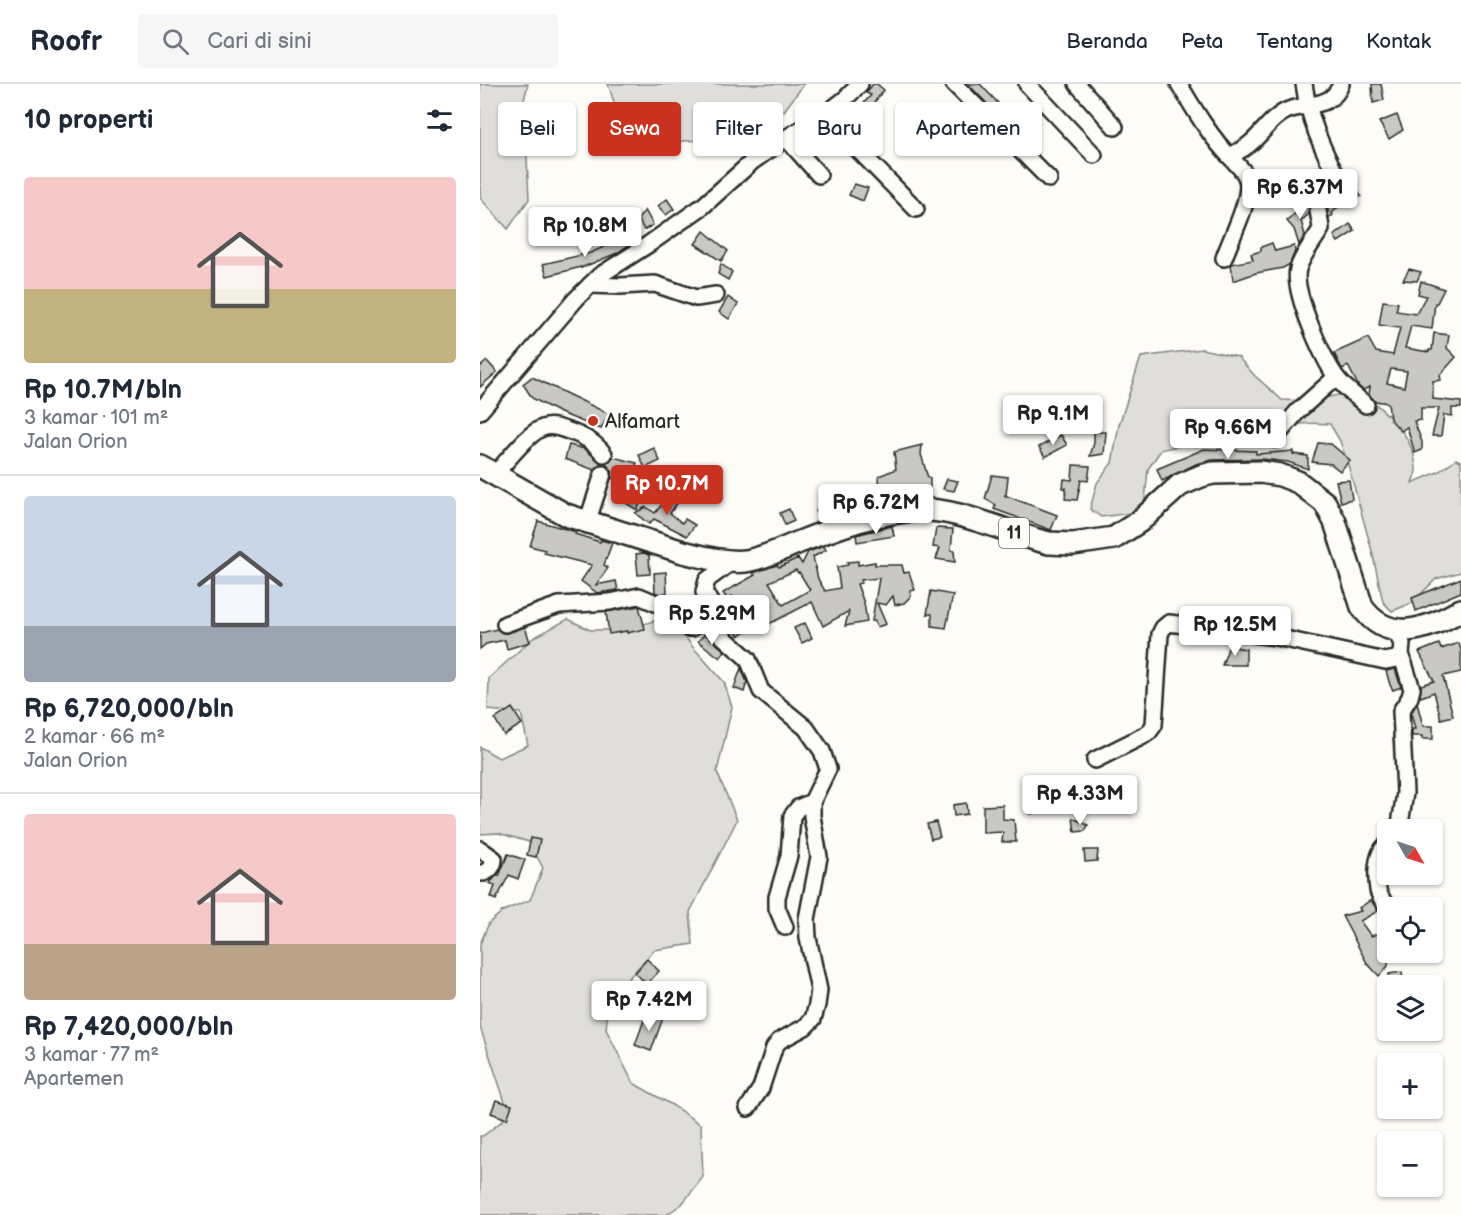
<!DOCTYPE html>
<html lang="id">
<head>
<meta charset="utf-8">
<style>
  :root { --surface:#fff; --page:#f6f6f7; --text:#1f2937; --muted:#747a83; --line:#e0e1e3; --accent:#c8321e }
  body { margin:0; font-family:"Balsamiq Sans",sans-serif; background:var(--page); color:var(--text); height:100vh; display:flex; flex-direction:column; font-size:22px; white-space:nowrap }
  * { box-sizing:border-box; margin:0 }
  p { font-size:20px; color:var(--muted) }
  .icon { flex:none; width:33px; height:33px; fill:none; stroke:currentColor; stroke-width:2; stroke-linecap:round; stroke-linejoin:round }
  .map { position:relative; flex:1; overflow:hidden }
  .sheet { display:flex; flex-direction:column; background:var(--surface); width:480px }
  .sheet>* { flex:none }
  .top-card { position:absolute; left:18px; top:18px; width:570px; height:54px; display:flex; gap:12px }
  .needle { width:39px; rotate:129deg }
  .tools { position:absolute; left:897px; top:735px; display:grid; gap:12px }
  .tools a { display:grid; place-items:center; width:66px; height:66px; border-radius:6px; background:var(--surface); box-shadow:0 2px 4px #0004; font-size:30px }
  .price { position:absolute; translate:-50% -51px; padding:0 14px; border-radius:6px; background:#fff; color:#222; font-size:20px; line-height:39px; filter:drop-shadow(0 2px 3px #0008) }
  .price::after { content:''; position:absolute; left:50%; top:36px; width:18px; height:14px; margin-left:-9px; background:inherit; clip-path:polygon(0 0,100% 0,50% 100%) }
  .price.current { background:var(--accent); color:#fff }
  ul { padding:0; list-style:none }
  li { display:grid; align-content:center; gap:12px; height:318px; padding:0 24px }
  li+li { border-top:2px solid var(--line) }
  li span { display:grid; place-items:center; height:186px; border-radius:6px; color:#555 }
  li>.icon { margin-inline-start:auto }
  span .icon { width:108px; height:108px; fill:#fffc; stroke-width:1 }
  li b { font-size:26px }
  h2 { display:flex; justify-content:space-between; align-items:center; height:72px; padding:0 24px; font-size:26px }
  .tag { padding:0 21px; border-radius:6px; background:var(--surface); box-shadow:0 2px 4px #0004; font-size:21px; line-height:54px }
  .tag.current { background:var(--accent); color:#fff }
  header { display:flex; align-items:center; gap:36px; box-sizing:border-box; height:84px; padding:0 30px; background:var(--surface); border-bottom:2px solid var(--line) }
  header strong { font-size:28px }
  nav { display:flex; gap:33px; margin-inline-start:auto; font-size:21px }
  .search { width:420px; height:54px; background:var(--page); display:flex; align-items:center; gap:15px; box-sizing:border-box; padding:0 21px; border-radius:6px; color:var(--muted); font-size:22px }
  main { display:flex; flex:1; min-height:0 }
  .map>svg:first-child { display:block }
</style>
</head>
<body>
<header>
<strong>Roofr</strong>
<div class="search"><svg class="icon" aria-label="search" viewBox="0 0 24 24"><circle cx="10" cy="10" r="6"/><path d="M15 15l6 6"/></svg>Cari di sini</div>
<nav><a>Beranda</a><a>Peta</a><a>Tentang</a><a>Kontak</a></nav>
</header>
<main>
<section class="sheet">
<h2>10 properti<svg class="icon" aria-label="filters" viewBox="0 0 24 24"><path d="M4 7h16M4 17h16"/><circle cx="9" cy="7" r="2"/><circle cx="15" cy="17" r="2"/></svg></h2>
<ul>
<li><span style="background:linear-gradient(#f6c9c9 60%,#c2b280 0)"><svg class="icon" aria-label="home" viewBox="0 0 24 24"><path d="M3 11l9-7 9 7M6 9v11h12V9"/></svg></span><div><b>Rp 10.7M/bln</b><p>3 kamar · 101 m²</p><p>Jalan Orion</p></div></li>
<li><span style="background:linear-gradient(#c9d6e8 70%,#9aa5b1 0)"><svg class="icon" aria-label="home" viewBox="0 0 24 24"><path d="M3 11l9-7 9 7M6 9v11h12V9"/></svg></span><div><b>Rp 6,720,000/bln</b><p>2 kamar · 66 m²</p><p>Jalan Orion</p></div></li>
<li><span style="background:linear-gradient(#f6c9c9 70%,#b9a48a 0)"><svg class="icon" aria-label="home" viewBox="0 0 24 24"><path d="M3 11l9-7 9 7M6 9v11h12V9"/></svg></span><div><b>Rp 7,420,000/bln</b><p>3 kamar · 77 m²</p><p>Apartemen</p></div></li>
</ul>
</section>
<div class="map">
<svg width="981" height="1131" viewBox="0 0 981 1131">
  <rect width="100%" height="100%" fill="#fdfcf7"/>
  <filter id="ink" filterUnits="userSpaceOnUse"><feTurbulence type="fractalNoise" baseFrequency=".0167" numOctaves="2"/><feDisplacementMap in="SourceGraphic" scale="12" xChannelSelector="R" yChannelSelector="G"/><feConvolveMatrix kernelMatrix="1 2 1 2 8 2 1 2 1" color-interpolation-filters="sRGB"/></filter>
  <g filter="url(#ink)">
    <g fill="#dfdeda" stroke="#858482" stroke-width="1.5">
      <polygon points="0,0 48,0 44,16 49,115 28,145 0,114"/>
      <polygon points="128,0 324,0 304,27 222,56 148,60"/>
      <path d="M722 265 758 273 775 292 802 316 830 317 858 311 884 310C908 330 935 352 936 386 936 390 933 395 932 399L958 388 976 375 981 377V488L956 495 932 519 912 527 903 518 892 467 869 384 860 357 850 340C823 339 813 335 798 361L749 349 681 366 668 385 665 416 651 429 621 433 610 425 617 399 632 379 639 341 661 273Z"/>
      <polygon points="88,535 110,546 146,546 173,537 192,535 211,561 244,598 252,623 237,688 257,736 210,828 213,860 174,866 129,916 126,945 153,999 192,1021 221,1041 223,1093 202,1120 186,1131 0,1131 0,1052 3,1052 23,1036 26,1021 0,943 0,860 9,839 23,827 50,816 63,784 49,758 18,749 0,750 0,663 19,674 48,661 41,629 8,626 9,594 53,554"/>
    </g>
    <g fill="#c9c8c4" stroke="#2b2b2b" stroke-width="1.5" fill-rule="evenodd">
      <polygon points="393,0 397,0 404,6 392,21 395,25 382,37 374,30 391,11 386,9"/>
      <polygon points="488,0 500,0 518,19 512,25"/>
      <polygon points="892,0 901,0 904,16 893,19"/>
      <polygon points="917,31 923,46 909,55 899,38"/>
      <polygon points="870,97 881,112 869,120 866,116 852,129 853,131 849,134 847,121"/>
      <polygon points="374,100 388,104 383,117 369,111"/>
      <polygon points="826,109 830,111 829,130 821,137 825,151 819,161 814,145 807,137 821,124 828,113"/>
      <polygon points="187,115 194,125 186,131 178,122"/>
      <polygon points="165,126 173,141 164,146 158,135"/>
      <polygon points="870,140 875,147 858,158 854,152"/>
      <polygon points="224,147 248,167 241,177 215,160"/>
      <polygon points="147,153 150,160 137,169 101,184 101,183 67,192 63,180 110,169"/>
      <polygon points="792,159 795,167 814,162 815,167 810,180 803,184 776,189 753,197 751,180 773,176 771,170 781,167 781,163"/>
      <polygon points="241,180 252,188 248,196 238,190"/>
      <polygon points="929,185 941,188 937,197 923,196"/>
      <path d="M941 197 964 205 957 219H955L952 245 931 242 925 264 949 268V266H952L954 249 969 251 967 264 976 273 960 291 961 296 953 297V315L981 318V324H972V332L964 331 961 352H952L959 324H941V336L934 337 942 358V366L935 369 927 343 921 347 910 335 908 319 895 317 889 311 890 303 883 306 879 303 868 282 862 285 854 269 888 254 896 268 913 271 920 244 899 241 903 217 918 219 916 227 936 230 946 212 938 210ZM911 285 927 287 924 303 907 299Z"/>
      <polygon points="248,213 258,220 249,235 239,228"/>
      <polygon points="7,277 17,288 0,303 0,283"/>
      <polygon points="52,293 129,330 121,345 78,328 52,314 43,300"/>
      <polygon points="614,348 626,348 624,370 610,372 614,359"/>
      <polygon points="581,351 587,361 565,373 559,363"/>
      <polygon points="838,359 851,360 870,376 860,387 851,380 832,378"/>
      <polygon points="89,361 105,365 121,379 130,378 133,373 157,379 152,390 138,396 132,394 132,387 127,381 120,381 114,386 85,375"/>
      <polygon points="442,361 441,370 448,394 450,394 450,412 390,421 354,430 354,431 340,437 336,427 351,421 379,417 377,411 393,410 400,407 399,392 416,385 414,368"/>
      <polygon points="174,364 180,377 165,384 159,371"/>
      <polygon points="724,365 776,367 776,370 813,367 813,370 828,372 828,385 808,378 782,375 732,376 716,380 682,397 677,385"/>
      <polygon points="593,381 610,382 608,397 601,396 597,416 585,415 586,404 583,404 584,395 592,396"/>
      <polygon points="512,391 528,393 526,411 524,411 577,431 571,446 514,425 516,421 505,415"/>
      <polygon points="467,395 478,397 474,407 463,405"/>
      <polygon points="152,396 159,401 157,404 166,409 157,426 141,416"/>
      <polygon points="869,396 872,415 861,418 856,397"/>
      <polygon points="193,407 201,414 190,429 202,439 205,435 215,441 207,452 174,435 169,440 155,429 166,423 175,429"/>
      <polygon points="309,425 314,437 305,441 300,429"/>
      <polygon points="58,437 96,448 95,450 120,458 121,456 132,459 124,481 128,484 116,501 136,497 138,506 117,509 101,497 112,481 64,469 65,466 50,462"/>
      <polygon points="412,442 414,452 377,458 376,451"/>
      <polygon points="456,444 473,445 471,466 474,467 475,478 456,475 460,464 453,463"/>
      <path d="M344 462 346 466 333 473 338 495 345 507 360 504 357 483 368 481 367 478 378 477V481L395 478V481H422L424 489 429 488 435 506 430 507 431 512 424 519 415 521 413 512 406 521 397 519 406 540 397 543 395 537H392L399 494 381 496V499L377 500 384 519 387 538 365 542 369 527 343 542 332 518 281 544 278 538 259 552 254 545 274 531 252 512 248 516 243 509 275 491 273 489 297 481 299 483 318 474 322 480 328 468ZM316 486 318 489 319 488 330 506 303 521 289 498Z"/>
      <polygon points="164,469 169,471 170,490 158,491 156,470"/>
      <polygon points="186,488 187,509 179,510 175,508 174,489"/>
      <polygon points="981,494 981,508 936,527 932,514"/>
      <polygon points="451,507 473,511 466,544 452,542 452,530 447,530"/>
      <polygon points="159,522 165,545 147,549 147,547 129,550 126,528"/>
      <polygon points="325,539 332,554 322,559 314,544"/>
      <polygon points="45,543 50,558 27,565 25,556 6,560 0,565 0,549 17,545 23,549 28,549"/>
      <polygon points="224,549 245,567 240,574 218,557 225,550"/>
      <polygon points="979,559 981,567 981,588 963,592 973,632 961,635 954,608 941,613 940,611 941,601 954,597 939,568 959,560 961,565"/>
      <polygon points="749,562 766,565 766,581 742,581"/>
      <polygon points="261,584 267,598 264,608 254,604"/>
      <polygon points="915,585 921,603 913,606 910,601 906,587"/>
      <polygon points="937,619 943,642 953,642 953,655 942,655 942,652 932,652 932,645 935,645 931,629"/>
      <polygon points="32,624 42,640 24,651 15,635"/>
      <polygon points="564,707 577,707 577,718 558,718 560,726 551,730 547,719 564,712"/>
      <polygon points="486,719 487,730 474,732 473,721"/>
      <polygon points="523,721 523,735 534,736 536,758 522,758 523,748 503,749 503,722"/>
      <polygon points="593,734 608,741 605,747 595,748"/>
      <polygon points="456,738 460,753 451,755 447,740"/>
      <polygon points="51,754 60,756 56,773 47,771"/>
      <polygon points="604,766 618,766 617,777 605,778"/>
      <polygon points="28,770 45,776 38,795 29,791 16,816 11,813 15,802 10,799 17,791 19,792"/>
      <polygon points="891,816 898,827 880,837 891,852 908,847 908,882 899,892 887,879 862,832 881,827 879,824"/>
      <polygon points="167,875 179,887 167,900 155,889"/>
      <polygon points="922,888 923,899 910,901 909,890"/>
      <polygon points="167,928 183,934 171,967 155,961"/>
      <polygon points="16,1016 32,1021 27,1035 11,1029"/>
    </g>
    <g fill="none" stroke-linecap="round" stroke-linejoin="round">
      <defs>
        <g id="minor">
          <polyline points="474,0 569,95"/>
          <polyline points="547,0 614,71"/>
          <polyline points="597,0 635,43"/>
          <path d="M699 0C715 27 731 54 753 76 759 83 767 89 768 99 769 120 751 154 744 174"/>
          <path d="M824 0C829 35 842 65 859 96 855 102 852 101 847 104 831 116 840 129 841 145 834 157 822 171 818 185 812 207 843 274 856 293 864 304 876 312 886 321"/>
          <polyline points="344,31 436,125"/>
          <polyline points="306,54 339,91"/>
          <path d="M749 72C758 68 766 64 773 57 784 47 791 35 804 28 823 18 852 26 861 0"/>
          <polyline points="110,201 140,202 175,200 216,214 236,211"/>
          <polyline points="0,327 96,215 119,192 169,160 223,122 273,77 306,54 344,31 364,16 380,0"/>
          <polyline points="794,355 818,327 856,293"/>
          <path d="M14 391C26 379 50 345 66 343 75 341 85 346 94 349 107 354 115 359 124 370"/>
          <polyline points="107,439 123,390"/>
          <polyline points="224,536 268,575 281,607 326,644 342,667 348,685 332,718 332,732 339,773 327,835 328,854 339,906 337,921 333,935 325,943 299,957 294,964 281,1004 268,1024"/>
          <polyline points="25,540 79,521 130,518 159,512 192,526 208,544 212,544 235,526 224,508 227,496 253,477"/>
          <polyline points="915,545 922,560 921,570 932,605 930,613 921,627 925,709 919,746"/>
          <polyline points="615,676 663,652 669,648 674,641 680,550 683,544 689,539 796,553 905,577 916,575 921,570"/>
          <path d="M908 760C895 768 896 792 898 806 899 812 904 818 908 824"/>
          <path d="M0 765 14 775C14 782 8 790 0 789"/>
          <polyline points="305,843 297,824 297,813 309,772 312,732 318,724 332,718"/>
        </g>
        <path id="highway" d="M0 382 86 431 203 468C223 473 245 479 266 477 285 474 304 464 322 457 358 443 398 428 437 426 476 423 530 450 569 459L593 460 634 454 660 437 700 401 721 392 733 389 780 388 800 391 818 398 845 419 855 438 882 523C908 561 949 545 981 526"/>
      </defs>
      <use href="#minor" stroke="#2b2b2b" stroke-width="20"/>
      <use href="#highway" stroke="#2b2b2b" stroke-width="26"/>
      <use href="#minor" stroke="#fdfcf7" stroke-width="15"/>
      <use href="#highway" stroke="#fdfcf7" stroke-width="21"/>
    </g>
  </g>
  <circle fill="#c8321e" stroke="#fdfcf7" stroke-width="2" cx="113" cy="337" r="6"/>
  <g text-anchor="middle" stroke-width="5" stroke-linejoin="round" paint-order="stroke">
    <rect fill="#fdfcf7" stroke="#6a6a68" stroke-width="1.5" x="519" y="434" width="30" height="30" rx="4.5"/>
    <g font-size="18" font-weight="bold" fill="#2b2b2b">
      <text x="534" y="455">11</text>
    </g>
    <g font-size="20" fill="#2b2b2b" stroke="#fdfcf7" text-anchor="start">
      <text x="125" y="344">Alfamart</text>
    </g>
  </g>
</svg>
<div class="tools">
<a><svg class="needle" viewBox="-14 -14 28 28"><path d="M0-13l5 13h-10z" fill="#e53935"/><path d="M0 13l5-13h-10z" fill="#747a83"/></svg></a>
<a><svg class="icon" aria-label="locate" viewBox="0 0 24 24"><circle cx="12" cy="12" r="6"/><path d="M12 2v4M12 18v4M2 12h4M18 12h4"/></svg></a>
<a><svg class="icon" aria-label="layers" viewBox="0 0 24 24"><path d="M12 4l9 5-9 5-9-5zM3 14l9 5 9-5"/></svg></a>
<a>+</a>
<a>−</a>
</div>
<b class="price" style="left:820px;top:136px">Rp 6.37M</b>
<b class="price" style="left:105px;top:174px">Rp 10.8M</b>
<b class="price" style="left:573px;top:362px">Rp 9.1M</b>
<b class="price" style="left:748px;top:376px">Rp 9.66M</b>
<b class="price current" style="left:187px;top:432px">Rp 10.7M</b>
<b class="price" style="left:396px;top:451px">Rp 6.72M</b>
<b class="price" style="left:232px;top:562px">Rp 5.29M</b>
<b class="price" style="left:755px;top:573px">Rp 12.5M</b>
<b class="price" style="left:600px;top:742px">Rp 4.33M</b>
<b class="price" style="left:169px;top:948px">Rp 7.42M</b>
<div class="top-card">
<a class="tag">Beli</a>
<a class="tag current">Sewa</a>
<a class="tag">Filter</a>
<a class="tag">Baru</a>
<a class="tag">Apartemen</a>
</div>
</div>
</main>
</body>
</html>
